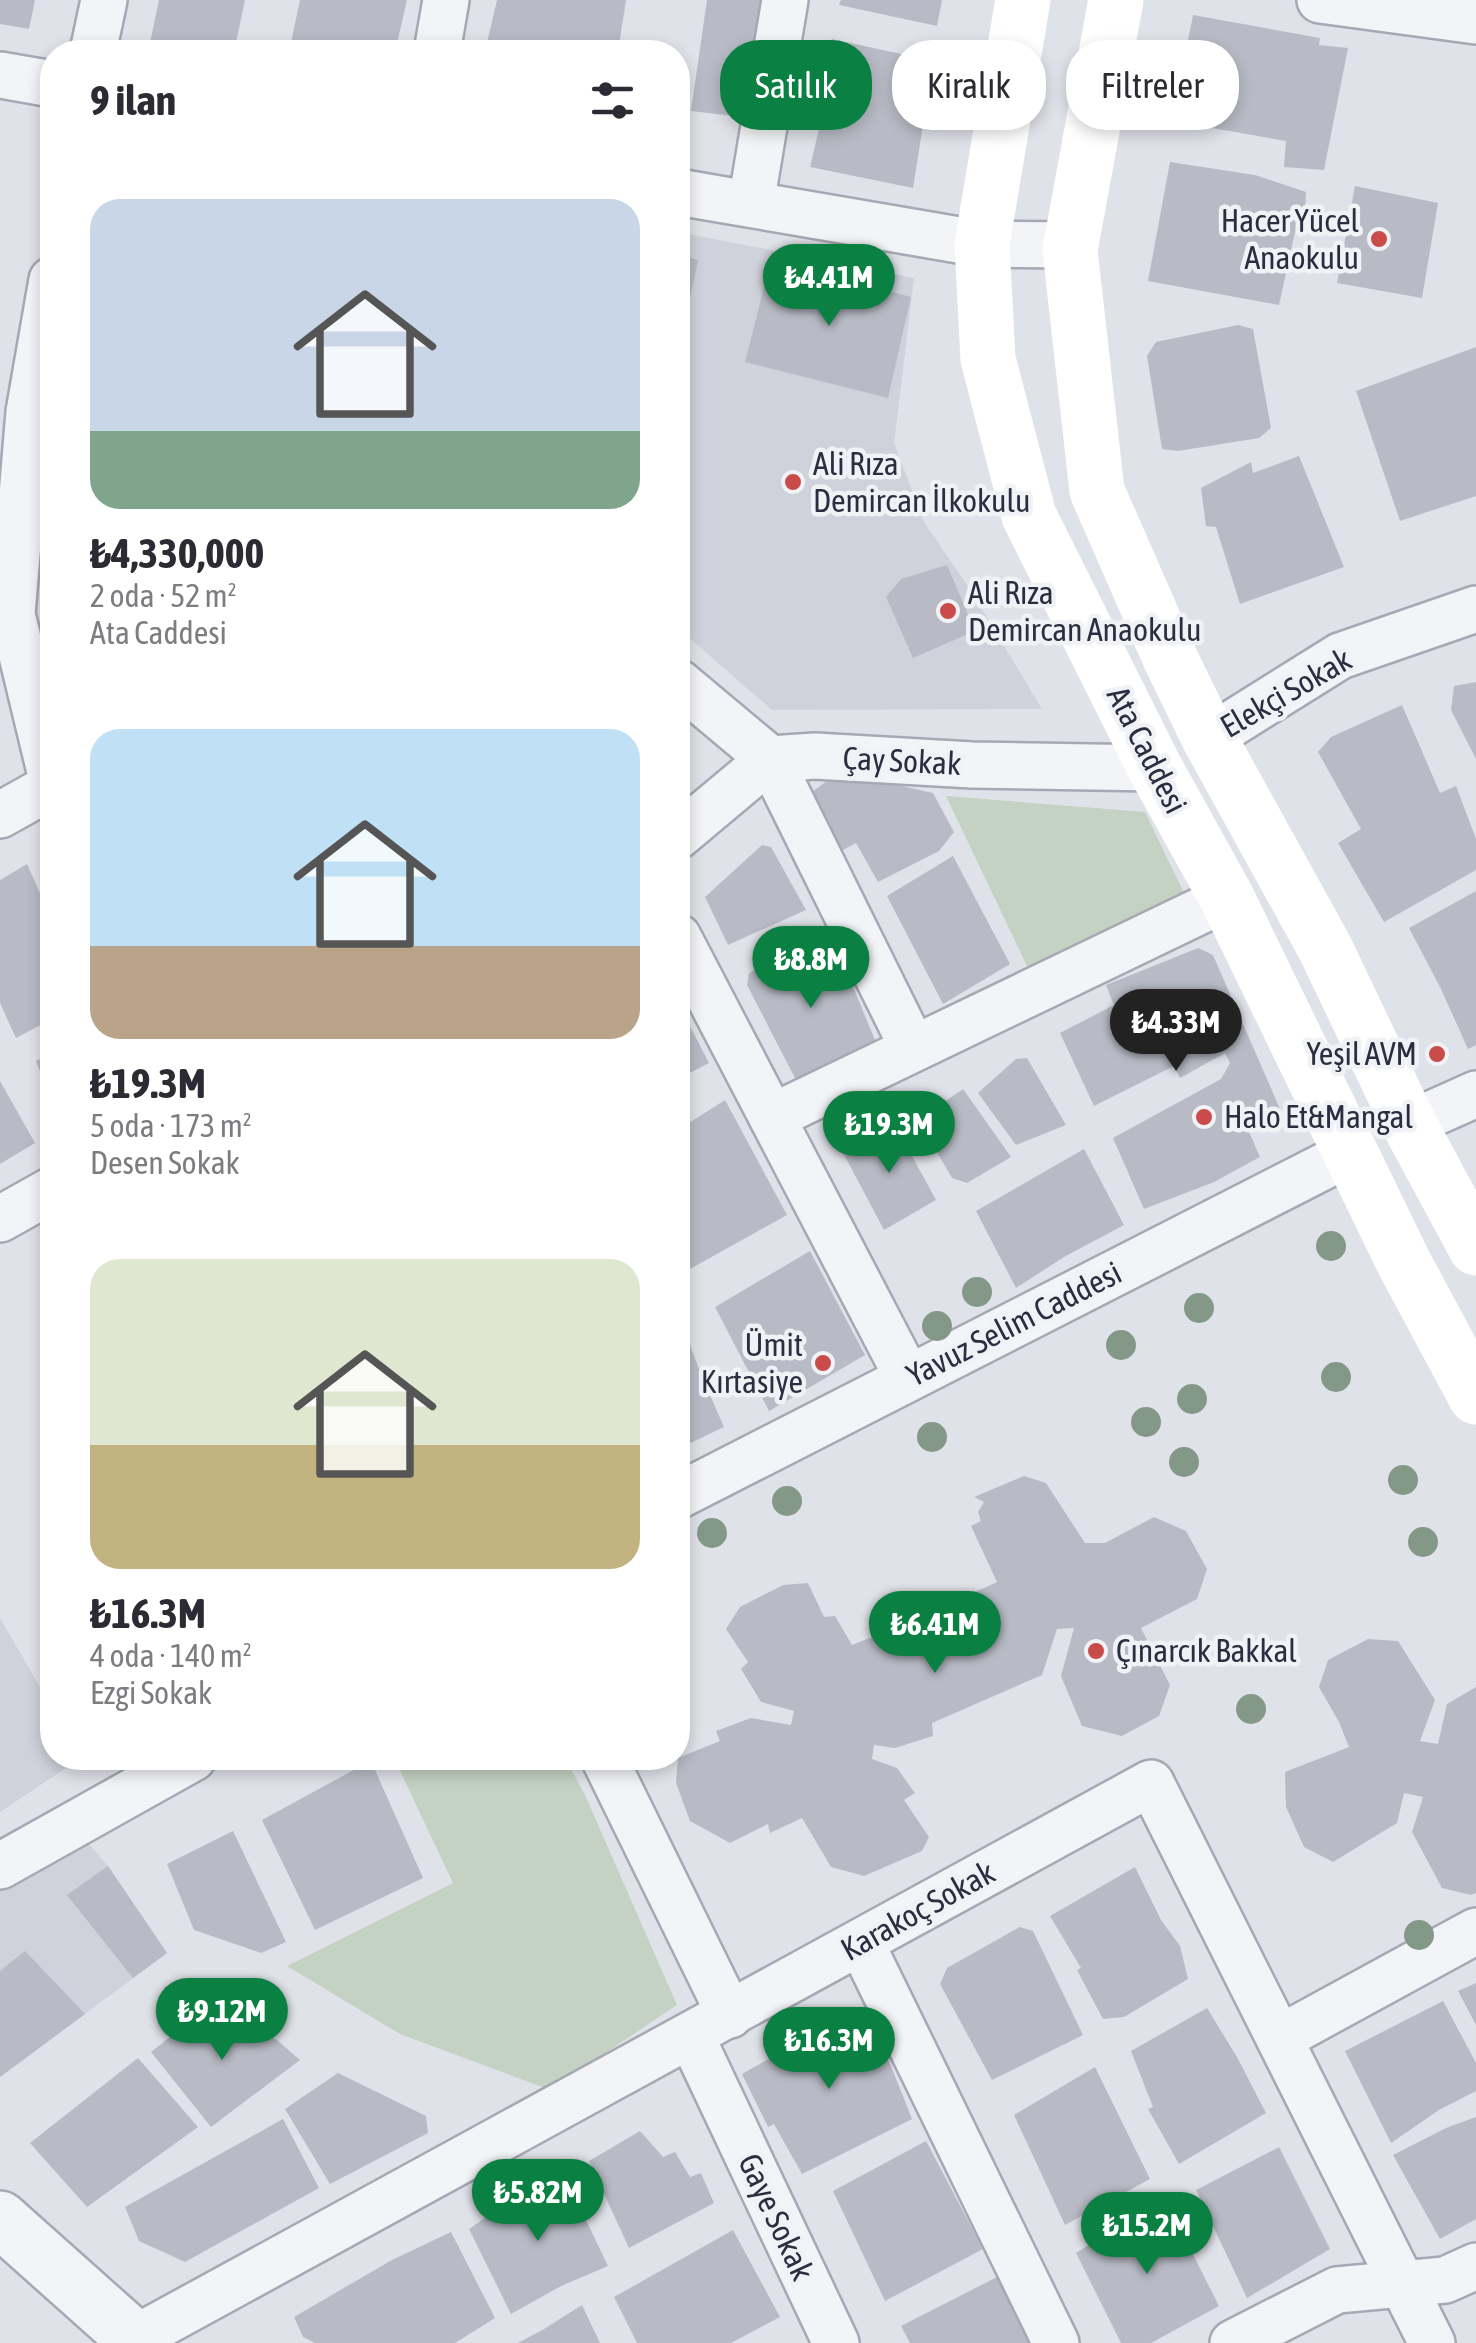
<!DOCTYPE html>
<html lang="tr">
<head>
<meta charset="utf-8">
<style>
  :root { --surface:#fff; --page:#f2f2f3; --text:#2b2b33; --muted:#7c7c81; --accent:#0b8043 }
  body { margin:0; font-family:"Asap Condensed",sans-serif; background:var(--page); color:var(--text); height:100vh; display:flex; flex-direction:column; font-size:38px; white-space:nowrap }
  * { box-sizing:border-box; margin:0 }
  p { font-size:32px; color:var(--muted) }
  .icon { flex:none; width:55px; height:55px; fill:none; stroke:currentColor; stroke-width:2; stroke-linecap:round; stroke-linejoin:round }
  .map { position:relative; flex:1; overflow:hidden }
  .drawer { position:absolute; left:40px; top:40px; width:650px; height:1730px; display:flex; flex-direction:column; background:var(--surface); border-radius:40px; box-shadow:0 5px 15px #0003 }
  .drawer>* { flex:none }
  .banner { position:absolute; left:720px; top:40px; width:605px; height:90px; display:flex; gap:20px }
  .price { position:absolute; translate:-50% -85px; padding:0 22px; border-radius:35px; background:var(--accent); color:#fff; font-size:32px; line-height:65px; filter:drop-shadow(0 2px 5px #0008) }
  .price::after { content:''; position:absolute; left:50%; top:60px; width:30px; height:22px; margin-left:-15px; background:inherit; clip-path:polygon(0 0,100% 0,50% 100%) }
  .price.selected { background:#222; color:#fff }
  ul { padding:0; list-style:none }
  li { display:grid; align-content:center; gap:20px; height:530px; padding:0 50px }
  li span { display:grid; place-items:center; height:310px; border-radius:30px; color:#555 }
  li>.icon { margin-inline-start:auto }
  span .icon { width:180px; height:180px; fill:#fffc; stroke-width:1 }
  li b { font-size:42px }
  h2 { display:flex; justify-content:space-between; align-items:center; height:120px; padding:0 50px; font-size:42px }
  .chip { padding:0 35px; border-radius:40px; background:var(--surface); box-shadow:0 5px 15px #0003; font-size:35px; line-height:90px }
  .chip.selected { background:var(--accent); color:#fff }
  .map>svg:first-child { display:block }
</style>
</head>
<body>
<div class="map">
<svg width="1476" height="2343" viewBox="0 0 1476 2343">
  <rect width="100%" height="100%" fill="#e0e2e9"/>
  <g fill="#cfd1db">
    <polygon points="678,232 914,278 894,443 924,522 973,594 1042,709 772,710 678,628"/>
    <polygon points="0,1618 52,1708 52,1758 81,1758 0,1812"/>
    <polygon points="81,1835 108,1866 167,1953 0,2077 0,1891"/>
  </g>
  <g fill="#c3d2c2">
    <polygon points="946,796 1145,812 1184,893 1029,970"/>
    <polygon points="394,1758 565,1758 585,1795 677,2005 550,2090 400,2034 287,1966 453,1883"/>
  </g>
  <g fill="#b8bbc5">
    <polygon points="0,0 35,0 29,29 0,24"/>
    <polygon points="159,0 245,0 234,52 148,52"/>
    <polygon points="300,0 407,0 395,52 289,52"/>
    <polygon points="497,0 626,0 618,52 475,52 477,41 487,43"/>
    <polygon points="707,0 770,0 751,118 691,111"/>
    <polygon points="841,0 942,0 937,26 839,5"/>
    <polygon points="1193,15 1320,38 1319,45 1348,48 1324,170 1284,167 1286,141 1172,121"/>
    <polygon points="832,39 929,60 917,118 924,119 913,188 810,167 826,99 823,98"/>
    <polygon points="1170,162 1255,175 1306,192 1305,210 1298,218 1279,305 1148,281"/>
    <polygon points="1355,186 1438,203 1422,298 1337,283"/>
    <polygon points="678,254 698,260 679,352 678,352"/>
    <polygon points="771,260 911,297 888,398 745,362"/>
    <polygon points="1238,325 1253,329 1271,428 1259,438 1178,451 1162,449 1147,356 1156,342"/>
    <polygon points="1476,347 1476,496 1400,521 1356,391"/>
    <polygon points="1299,456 1344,567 1240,604 1216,527 1206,526 1201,488 1251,462 1253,473"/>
    <polygon points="947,565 975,631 913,658 886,597 901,579"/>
    <polygon points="1476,682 1476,759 1451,710 1454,686"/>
    <polygon points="1402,705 1440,793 1456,786 1476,839 1476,870 1384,922 1338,843 1361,829 1318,752 1331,737"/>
    <polygon points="839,772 933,793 954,832 939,851 878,882 856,843 841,851 808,795"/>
    <polygon points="762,845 771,847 806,910 728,945 705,897"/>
    <polygon points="953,856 1010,964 943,1004 887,896"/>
    <polygon points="27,864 52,920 52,1019 16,1038 0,1003 0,880"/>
    <polygon points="1476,891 1476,1045 1468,1049 1441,989 1409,928"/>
    <polygon points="814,943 825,947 854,989 877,1045 798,1084 747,985 749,973"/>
    <polygon points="1198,948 1213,955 1280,1109 1246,1125 1260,1157 1214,1182 1144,1209 1113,1138 1221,1079 1230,1063 1225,1053 1180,1078 1174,1066 1094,1106 1060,1033 1114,1005 1106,985"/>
    <polygon points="678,1003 709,1063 678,1079"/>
    <polygon points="52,1052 52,1104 36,1061"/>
    <polygon points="1027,1058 1066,1125 1016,1145 978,1093 1016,1059"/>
    <polygon points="0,1081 35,1143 0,1164"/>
    <polygon points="963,1089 1011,1157 967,1183 952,1178 918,1120"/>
    <polygon points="725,1100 787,1215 690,1269 678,1249 678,1130"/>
    <polygon points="894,1123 936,1200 884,1230 841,1149"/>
    <polygon points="1084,1149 1124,1225 1064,1257 1016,1288 976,1211"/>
    <polygon points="810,1251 865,1355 769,1411 715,1307"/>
    <polygon points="678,1312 700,1372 724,1427 678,1449"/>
    <polygon points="1024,1476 1046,1483 1085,1543 1105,1543 1154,1517 1186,1531 1207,1569 1197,1599 1141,1628 1170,1685 1159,1716 1122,1736 1082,1726 1061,1676 1074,1628 1057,1629 1042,1675 932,1723 933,1736 895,1748 874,1745 872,1759 897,1768 915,1793 904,1800 929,1837 922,1851 864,1876 831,1867 802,1818 770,1833 768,1824 730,1843 690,1821 676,1783 678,1758 720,1741 716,1731 751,1718 791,1725 794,1711 761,1702 741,1669 748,1662 726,1629 740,1607 783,1585 808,1583 824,1617 835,1616 852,1645 880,1634 894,1638 924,1620 937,1635 947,1629 932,1612 997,1582 971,1526 981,1521 978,1512 984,1502 974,1497"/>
    <polygon points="1368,1639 1398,1641 1435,1700 1420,1741 1438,1744 1447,1704 1476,1687 1476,1893 1471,1895 1442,1888 1412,1832 1423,1797 1404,1793 1397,1823 1333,1862 1304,1847 1286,1807 1285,1772 1349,1747 1339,1722 1319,1687 1328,1660"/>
    <polygon points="361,1766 375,1770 423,1878 315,1930 262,1820"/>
    <polygon points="233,1831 286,1942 261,1953 194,1930 167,1864"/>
    <polygon points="108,1866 167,1953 133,1978 67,1895"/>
    <polygon points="1135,1867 1161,1920 1180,1946 1188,1979 1124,2017 1103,2019 1077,1970 1081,1968 1050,1916"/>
    <polygon points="1020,1927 1033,1931 1083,2035 992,2080 940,1984 947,1968"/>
    <polygon points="25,1951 85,2014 0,2077 0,1971"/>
    <polygon points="1476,1983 1476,2025 1458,1991"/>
    <polygon points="1443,2001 1476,2063 1476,2091 1439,2110 1391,2143 1345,2051"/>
    <polygon points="207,2008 277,2040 300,2060 211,2127 151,2052"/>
    <polygon points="1207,2008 1237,2057 1266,2113 1179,2164 1148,2109 1153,2107 1131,2051"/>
    <polygon points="853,2011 867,2015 891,2066 912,2119 802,2174 774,2124 768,2127 742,2074"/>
    <polygon points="138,2058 198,2127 87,2207 30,2143"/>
    <polygon points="1095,2067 1150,2179 1065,2225 1014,2115"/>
    <polygon points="338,2073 426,2116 428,2133 330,2184 285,2109"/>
    <polygon points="1476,2117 1476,2219 1440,2239 1393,2155 1446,2128"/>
    <polygon points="283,2119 319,2188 185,2262 139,2241 125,2207"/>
    <polygon points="640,2131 663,2157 675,2152 690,2177 701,2173 714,2203 629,2248 589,2161"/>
    <polygon points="926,2141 983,2249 885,2301 833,2191"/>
    <polygon points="1279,2147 1330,2249 1247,2298 1196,2190"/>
    <polygon points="564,2174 608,2266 561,2286 511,2314 469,2229 516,2196"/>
    <polygon points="1164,2197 1219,2306 1151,2343 1121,2343 1076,2253"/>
    <polygon points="733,2230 780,2317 731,2343 637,2343 614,2297"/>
    <polygon points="451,2232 495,2318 455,2343 315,2343 303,2337 294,2317 392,2260"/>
    <polygon points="999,2276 1033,2343 910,2343 901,2326"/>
    <polygon points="582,2305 600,2343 518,2343 544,2329"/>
  </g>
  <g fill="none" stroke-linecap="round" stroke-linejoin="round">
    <defs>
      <g id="minor">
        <polyline points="1320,0 1476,21"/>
        <polyline points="93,52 104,0"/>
        <polyline points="437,52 446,0"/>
        <polyline points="0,75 52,84"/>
        <polyline points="678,192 982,244 1071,245"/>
        <polyline points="751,204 785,0"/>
        <polyline points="52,280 29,412 12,614 52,780"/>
        <polyline points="678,682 770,759 913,1048"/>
        <polyline points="1209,738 1340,656 1476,609"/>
        <polyline points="0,815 52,786"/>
        <polyline points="678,836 770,759 815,756 972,765 1155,768"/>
        <polyline points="678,937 908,1378"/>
        <polyline points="772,1117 1227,898"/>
        <polyline points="1409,1124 1476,1094"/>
        <polyline points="0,1219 52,1190"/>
        <polyline points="678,1496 1350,1153"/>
        <polyline points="604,1758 730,2015"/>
        <polyline points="0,1866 193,1758"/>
        <polyline points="861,1943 1056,2343"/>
        <polyline points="691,2036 836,2343"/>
        <polyline points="1280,2038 1476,1931"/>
        <polyline points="134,2339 1151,1783 1432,2343"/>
        <polyline points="1233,2343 1337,2290 1445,2280 1476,2266"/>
      </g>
      <polyline id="tertiary" points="0,2219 139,2343"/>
    </defs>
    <use href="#minor" stroke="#a6a8b3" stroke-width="50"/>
    <use href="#tertiary" stroke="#a6a8b3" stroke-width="60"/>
    <use href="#minor" stroke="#f3f4f7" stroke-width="45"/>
    <use href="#tertiary" stroke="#f3f4f7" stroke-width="55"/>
    <g stroke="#fff" stroke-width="55">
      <polyline points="1023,0 982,244 988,359 1029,516 1155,768 1227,898 1404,1263 1476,1397"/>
      <polyline points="1116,0 1070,250 1097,491 1171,660 1209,738 1325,948 1409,1124 1476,1248"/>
    </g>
  </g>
  <g fill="#849887">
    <circle cx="1331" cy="1246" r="15"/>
    <circle cx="977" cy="1292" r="15"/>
    <circle cx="1199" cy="1308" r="15"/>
    <circle cx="937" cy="1326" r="15"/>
    <circle cx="1121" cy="1345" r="15"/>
    <circle cx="1336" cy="1377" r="15"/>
    <circle cx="1192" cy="1399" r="15"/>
    <circle cx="1146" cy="1422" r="15"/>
    <circle cx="932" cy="1437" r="15"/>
    <circle cx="1184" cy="1462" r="15"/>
    <circle cx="1403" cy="1480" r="15"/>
    <circle cx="787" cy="1501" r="15"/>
    <circle cx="712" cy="1533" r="15"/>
    <circle cx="1423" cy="1542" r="15"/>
    <circle cx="1251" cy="1709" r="15"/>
    <circle cx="1419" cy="1935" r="15"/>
  </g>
  <g fill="#c94b4a" stroke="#f0f2f6" stroke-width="4">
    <circle cx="1379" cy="239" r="10"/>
    <circle cx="793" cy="482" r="10"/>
    <circle cx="948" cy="611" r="10"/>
    <circle cx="1437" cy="1054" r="10"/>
    <circle cx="1204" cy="1117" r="10"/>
    <circle cx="823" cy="1363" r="10"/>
    <circle cx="1096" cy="1651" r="10"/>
  </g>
  <g text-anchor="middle" stroke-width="9" stroke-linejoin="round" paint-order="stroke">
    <g font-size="32" fill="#2a2e40" stroke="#f0f2f6" text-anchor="start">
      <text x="1359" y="232" text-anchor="end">Hacer Yücel<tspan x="1359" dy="37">Anaokulu</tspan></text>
      <text x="813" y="475">Ali Rıza<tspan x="813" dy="37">Demircan İlkokulu</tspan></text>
      <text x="968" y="604">Ali Rıza<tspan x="968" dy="37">Demircan Anaokulu</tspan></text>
      <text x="1417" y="1065" text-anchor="end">Yeşil AVM</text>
      <text x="1224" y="1128">Halo Et&amp;Mangal</text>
      <text x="803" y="1356" text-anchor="end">Ümit<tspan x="803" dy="37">Kırtasiye</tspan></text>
      <text x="1116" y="1662">Çınarcık Bakkal</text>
    </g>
    <g font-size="32" fill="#2a2e40" stroke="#f0f2f6">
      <text transform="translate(1286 693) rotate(-30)" y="11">Elekçi Sokak</text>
      <text transform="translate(1147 750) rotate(63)" y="11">Ata Caddesi</text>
      <text transform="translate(902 761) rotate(3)" y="11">Çay Sokak</text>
      <text transform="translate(1014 1324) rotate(-27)" y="11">Yavuz Selim Caddesi</text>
      <text transform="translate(918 1911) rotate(-29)" y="11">Karakoç Sokak</text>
      <text transform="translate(776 2217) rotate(65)" y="11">Gaye Sokak</text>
    </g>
  </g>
</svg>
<b class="price" style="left:829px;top:329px">₺4.41M</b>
<b class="price" style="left:811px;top:1011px">₺8.8M</b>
<b class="price selected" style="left:1176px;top:1074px">₺4.33M</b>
<b class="price" style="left:889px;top:1176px">₺19.3M</b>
<b class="price" style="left:935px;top:1676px">₺6.41M</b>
<b class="price" style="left:222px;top:2063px">₺9.12M</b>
<b class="price" style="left:829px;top:2092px">₺16.3M</b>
<b class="price" style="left:538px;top:2244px">₺5.82M</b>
<b class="price" style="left:1147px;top:2277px">₺15.2M</b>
<div class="banner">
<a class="chip selected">Satılık</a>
<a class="chip">Kiralık</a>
<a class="chip">Filtreler</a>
</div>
<section class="drawer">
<h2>9 ilan<svg class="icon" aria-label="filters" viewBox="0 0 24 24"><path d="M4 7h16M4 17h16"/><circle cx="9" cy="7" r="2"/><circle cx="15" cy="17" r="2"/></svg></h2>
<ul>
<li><span style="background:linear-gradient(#c9d6e8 75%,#7fa58c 0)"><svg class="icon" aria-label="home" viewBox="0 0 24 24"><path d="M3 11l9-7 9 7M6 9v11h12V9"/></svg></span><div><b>₺4,330,000</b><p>2 oda · 52 m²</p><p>Ata Caddesi</p></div></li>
<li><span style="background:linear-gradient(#bfe0f5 70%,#b9a48a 0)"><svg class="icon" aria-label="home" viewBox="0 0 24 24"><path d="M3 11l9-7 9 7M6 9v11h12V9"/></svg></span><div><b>₺19.3M</b><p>5 oda · 173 m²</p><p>Desen Sokak</p></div></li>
<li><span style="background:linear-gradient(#dfe7d0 60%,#c2b280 0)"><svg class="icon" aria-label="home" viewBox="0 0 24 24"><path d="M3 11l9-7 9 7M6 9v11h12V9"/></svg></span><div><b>₺16.3M</b><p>4 oda · 140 m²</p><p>Ezgi Sokak</p></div></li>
</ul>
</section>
</div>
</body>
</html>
